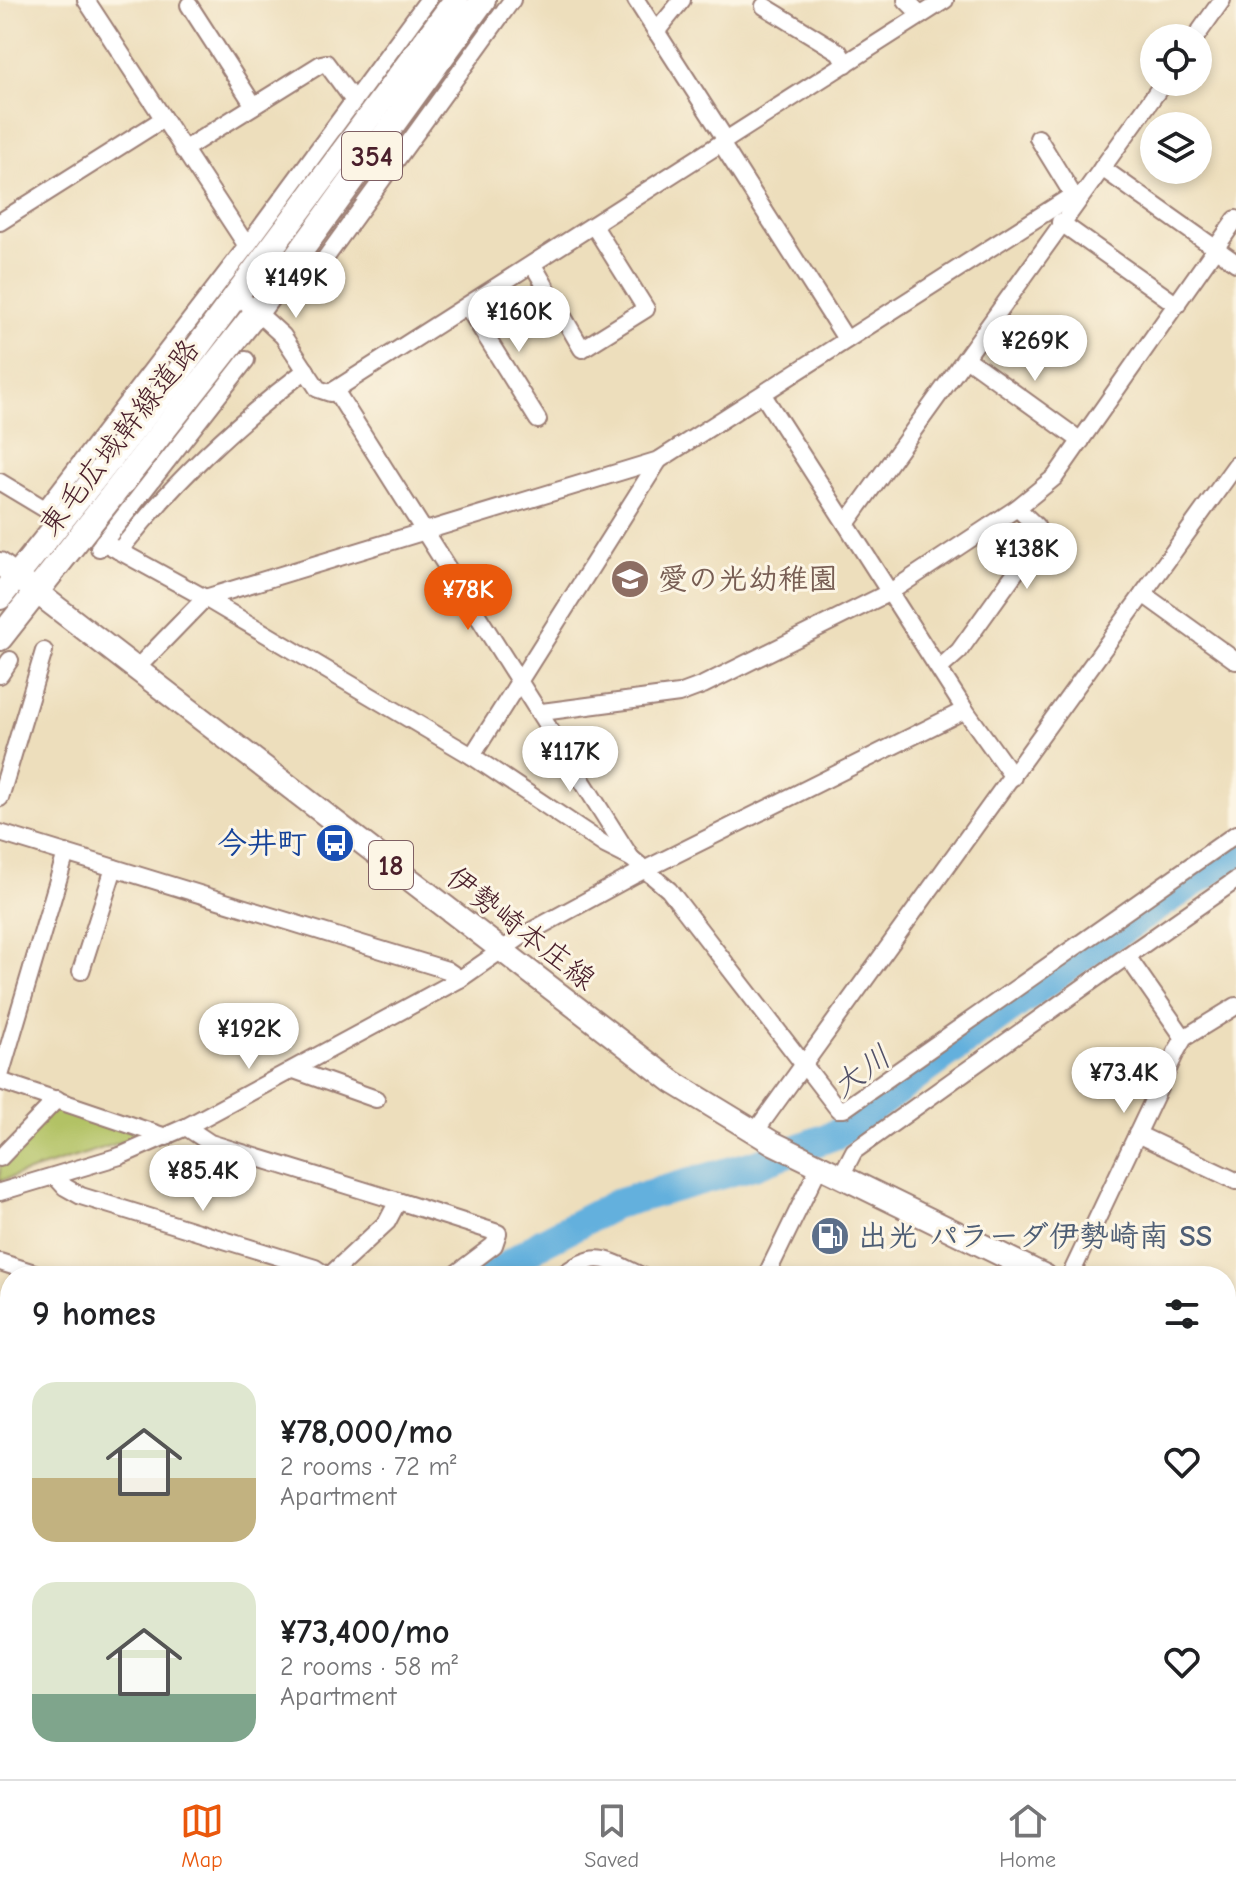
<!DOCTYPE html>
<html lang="en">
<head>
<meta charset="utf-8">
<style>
  :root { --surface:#fff; --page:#f2f2f2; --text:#202124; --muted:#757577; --line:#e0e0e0; --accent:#ea580c }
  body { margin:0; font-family:"Comic Neue","Klee One",sans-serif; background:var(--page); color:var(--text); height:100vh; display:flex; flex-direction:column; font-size:30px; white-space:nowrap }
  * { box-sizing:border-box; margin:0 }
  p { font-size:26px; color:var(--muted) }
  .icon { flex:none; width:44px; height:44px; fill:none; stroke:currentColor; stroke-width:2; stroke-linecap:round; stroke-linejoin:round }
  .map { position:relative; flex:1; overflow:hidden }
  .panel { position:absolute; left:0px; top:1266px; width:1236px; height:514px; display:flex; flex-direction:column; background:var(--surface); border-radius:32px 32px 0 0; box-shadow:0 4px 12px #0003 }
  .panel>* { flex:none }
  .fabs { position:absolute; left:1140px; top:24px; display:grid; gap:16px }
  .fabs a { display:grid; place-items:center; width:72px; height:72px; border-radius:50%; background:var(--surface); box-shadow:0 4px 12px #0003; font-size:40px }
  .price { position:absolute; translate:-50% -68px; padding:0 18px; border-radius:28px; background:#fff; color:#222; font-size:26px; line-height:52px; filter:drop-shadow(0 2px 4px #0008) }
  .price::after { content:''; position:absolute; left:50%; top:48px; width:24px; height:18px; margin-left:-12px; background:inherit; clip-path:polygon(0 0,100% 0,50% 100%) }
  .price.active { background:var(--accent); color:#fff }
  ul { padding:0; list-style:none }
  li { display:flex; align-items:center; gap:24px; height:200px; padding:0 32px }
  li span { display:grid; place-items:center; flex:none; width:224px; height:160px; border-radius:24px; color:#555 }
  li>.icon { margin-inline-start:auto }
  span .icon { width:96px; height:96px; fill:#fffc; stroke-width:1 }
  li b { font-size:34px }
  h2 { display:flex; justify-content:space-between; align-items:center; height:96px; padding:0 32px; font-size:34px }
  .tab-bar { display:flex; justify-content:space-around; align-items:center; height:112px; border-top:2px solid var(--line); background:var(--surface); font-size:22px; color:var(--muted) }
  .tab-bar a { display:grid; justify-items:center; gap:4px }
  .tab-bar .active { color:var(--accent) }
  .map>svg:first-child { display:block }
</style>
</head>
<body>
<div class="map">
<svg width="1236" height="1779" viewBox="0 0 1236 1779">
  <rect width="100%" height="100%" fill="#fcf5e5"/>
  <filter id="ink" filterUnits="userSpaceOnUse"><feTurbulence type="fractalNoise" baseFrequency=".0125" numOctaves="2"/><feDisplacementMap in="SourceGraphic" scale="16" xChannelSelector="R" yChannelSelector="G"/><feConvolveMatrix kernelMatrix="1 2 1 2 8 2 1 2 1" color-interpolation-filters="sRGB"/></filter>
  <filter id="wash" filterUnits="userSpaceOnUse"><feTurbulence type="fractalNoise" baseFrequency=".006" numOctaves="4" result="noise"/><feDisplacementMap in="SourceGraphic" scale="32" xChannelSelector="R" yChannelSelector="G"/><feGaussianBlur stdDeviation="1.8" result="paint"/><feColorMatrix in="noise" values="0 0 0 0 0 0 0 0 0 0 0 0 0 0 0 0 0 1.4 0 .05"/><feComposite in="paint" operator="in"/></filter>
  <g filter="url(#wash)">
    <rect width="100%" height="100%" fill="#eddebc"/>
    <g fill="#b2c265" stroke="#7e7048" stroke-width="2">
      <polygon points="57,1106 144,1135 0,1181 0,1163"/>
      <polygon points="10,1462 10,1552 0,1542 0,1466"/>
      <polygon points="1226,1558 1236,1562 1236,1650 1226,1657"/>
    </g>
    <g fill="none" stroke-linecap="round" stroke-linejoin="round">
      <g stroke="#63b0dd" stroke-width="30">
        <polyline points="492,1276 543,1242 616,1204 757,1164 837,1134 1077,960 1236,854"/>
        <polyline points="0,1741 10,1738"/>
      </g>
    </g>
  </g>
  <g filter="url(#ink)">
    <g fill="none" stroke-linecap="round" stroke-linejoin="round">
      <defs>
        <g id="minor">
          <polyline points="86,0 247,246"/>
          <polyline points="636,0 726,140"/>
          <polyline points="906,0 921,15"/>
          <polyline points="189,5 253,104"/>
          <polyline points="764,6 839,52 846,64"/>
          <polyline points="656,32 682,0"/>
          <polyline points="1195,38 1222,0"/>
          <polyline points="1038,138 1073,195"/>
          <polyline points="721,143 846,339"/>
          <polyline points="183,150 321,64 326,63 354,101"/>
          <polyline points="1102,168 1236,263"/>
          <polyline points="0,222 163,119"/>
          <polyline points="1060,222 1177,305"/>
          <polyline points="533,265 582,349 646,309 594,226"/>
          <polyline points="311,278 512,0"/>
          <polyline points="238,295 283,336 318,389 330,393 945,0"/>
          <polyline points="467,306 538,420"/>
          <polyline points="966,358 1081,441"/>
          <polyline points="335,390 631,858"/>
          <polyline points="763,395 846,524"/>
          <polyline points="0,482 45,509 247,246 428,0"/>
          <polyline points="103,542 205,598 472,756 605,845 631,858 669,890 838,1109 844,1109 1236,834"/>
          <polyline points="99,548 246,360"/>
          <path d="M119 551C175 480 234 425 306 370"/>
          <polyline points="1143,594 1236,661"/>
          <polyline points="941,667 959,651 1040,538 1036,526 1017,508"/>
          <polyline points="136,669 205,598 659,460 1073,195 1079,196"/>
          <polyline points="0,675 10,660"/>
          <polyline points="542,712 679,694 703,685 890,592 1017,508 1055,477 1236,219"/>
          <polyline points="472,756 659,460"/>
          <polyline points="1013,777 965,710 846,524 1164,82"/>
          <polyline points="0,798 44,651"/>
          <polyline points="0,833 447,970 460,979"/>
          <polyline points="81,971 114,868"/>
          <polyline points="1184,1038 1127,956 1236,880"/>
          <polyline points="294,1070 376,1099"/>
          <polyline points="0,1076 66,853"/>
          <polyline points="0,1081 166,1137"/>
          <polyline points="186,1127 210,1143 398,1201 387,1222 329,1276"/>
          <polyline points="755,1132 1236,465"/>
          <polyline points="1137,1134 1236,1181"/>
          <polyline points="0,1158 57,1099"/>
          <polyline points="55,1176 65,1187 81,1196 315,1268 327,1276"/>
          <polyline points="841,1176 854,1151 1127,956"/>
          <polyline points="0,1192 120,1156 186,1127 460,979 522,936 634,875 965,710"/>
          <polyline points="398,1201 498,1233 494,1245 453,1276"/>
          <polyline points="0,1262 44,1276"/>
          <path d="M561 1276C597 1249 605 1259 642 1276"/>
          <polyline points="766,1276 820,1165"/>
          <polyline points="1070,1276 1177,1050 1184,1038 1236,1006"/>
          <polyline points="0,1358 10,1361"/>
          <polyline points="0,1452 10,1455"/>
          <polyline points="1226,1547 1236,1552"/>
          <polyline points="0,1554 10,1564"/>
          <polyline points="0,1637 10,1632"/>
          <polyline points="0,1660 10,1661"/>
          <polyline points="1226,1666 1236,1658"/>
          <polyline points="0,1761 10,1759"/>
          <polyline points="110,1770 111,1779"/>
          <polyline points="680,1770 691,1779"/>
          <polyline points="327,1779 331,1770"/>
          <polyline points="411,1779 421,1770"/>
          <polyline points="608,1779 611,1770"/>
          <polyline points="848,1779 859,1770"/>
          <polyline points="1080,1779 1092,1770"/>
        </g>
        <g id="major">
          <polyline points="0,564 673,1082 773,1143 1045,1276"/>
          <polyline points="1226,1364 1236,1369"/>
        </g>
        <g id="highway">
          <polyline points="0,597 170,384 456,0"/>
          <polyline points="0,638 258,310 483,0"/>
        </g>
      </defs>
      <use href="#minor" stroke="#9c7e74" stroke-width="20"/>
      <use href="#major" stroke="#9c7e74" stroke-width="26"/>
      <use href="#highway" stroke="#9c7e74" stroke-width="28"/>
      <use href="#minor" stroke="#fff" stroke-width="16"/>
      <use href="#major" stroke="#fff" stroke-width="22"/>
      <use href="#highway" stroke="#fff" stroke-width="24"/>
    </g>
  </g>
  <defs>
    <symbol id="school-disc" viewBox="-11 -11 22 22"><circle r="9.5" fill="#8d6e63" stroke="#fcf5e5"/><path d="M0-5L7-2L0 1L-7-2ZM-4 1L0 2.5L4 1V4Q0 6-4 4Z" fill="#fff"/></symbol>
    <symbol id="bus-disc" viewBox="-11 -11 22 22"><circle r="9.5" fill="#1a4fb4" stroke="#fcf5e5"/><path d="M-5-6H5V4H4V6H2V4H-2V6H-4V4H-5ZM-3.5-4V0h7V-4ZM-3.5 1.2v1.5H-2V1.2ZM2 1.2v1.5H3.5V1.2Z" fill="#fff"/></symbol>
    <symbol id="fuel-disc" viewBox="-11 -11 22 22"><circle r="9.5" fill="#5c6f8a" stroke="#fcf5e5"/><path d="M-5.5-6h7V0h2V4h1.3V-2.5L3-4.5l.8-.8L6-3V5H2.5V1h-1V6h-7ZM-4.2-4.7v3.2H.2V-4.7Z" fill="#fff"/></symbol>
  </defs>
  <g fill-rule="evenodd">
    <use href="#school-disc" x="608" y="557" width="44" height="44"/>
    <use href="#bus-disc" x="313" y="821" width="44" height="44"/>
    <use href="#fuel-disc" x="808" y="1214" width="44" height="44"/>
  </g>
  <g text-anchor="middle" stroke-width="6" stroke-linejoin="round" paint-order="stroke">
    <g fill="#fcf5e5" stroke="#7f5f63" stroke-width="2">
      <rect x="342" y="132" width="60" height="48" rx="6"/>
      <rect x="369" y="841" width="44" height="48" rx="6"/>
    </g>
    <g font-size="28" font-weight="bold" fill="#4a1f2b">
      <text x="372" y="166">354</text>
      <text x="391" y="875">18</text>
    </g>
    <g font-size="30" fill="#4a1f2b" stroke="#fcf5e5">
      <text transform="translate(119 437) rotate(-52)" y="10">東毛広域幹線道路</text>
      <text transform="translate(521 928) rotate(38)" y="10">伊勢崎本庄線</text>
    </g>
    <g font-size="30" font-weight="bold" fill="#785e54" stroke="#fcf5e5" text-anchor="start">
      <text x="658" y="589">愛の光幼稚園</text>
    </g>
    <g font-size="30" font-weight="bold" fill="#164399" stroke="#fcf5e5" text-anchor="end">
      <text x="307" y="853">今井町</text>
    </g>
    <g font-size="30" font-weight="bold" fill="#4e5e75" stroke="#fcf5e5" text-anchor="start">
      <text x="858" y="1246">出光 パラーダ伊勢崎南 SS</text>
    </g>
    <g font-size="32" font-style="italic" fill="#535269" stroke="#fcf5e5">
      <text transform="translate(861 1071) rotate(-36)" y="11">大川</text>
    </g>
  </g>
</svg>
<div class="fabs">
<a><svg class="icon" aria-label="locate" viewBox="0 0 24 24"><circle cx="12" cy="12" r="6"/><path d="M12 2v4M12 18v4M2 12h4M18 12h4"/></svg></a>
<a><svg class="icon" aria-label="layers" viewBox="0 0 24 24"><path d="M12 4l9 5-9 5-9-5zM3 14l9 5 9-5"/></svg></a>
</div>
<b class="price" style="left:296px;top:320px">¥149K</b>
<b class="price" style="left:519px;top:354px">¥160K</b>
<b class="price" style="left:1035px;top:383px">¥269K</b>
<b class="price" style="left:1027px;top:591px">¥138K</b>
<b class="price active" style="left:468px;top:632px">¥78K</b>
<b class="price" style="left:570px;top:794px">¥117K</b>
<b class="price" style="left:249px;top:1071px">¥192K</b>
<b class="price" style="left:1124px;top:1115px">¥73.4K</b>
<b class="price" style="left:203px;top:1213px">¥85.4K</b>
<section class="panel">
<h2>9 homes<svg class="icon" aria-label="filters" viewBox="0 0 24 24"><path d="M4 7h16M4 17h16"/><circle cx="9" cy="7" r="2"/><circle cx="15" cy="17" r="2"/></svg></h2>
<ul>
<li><span style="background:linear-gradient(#dfe7d0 60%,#c2b280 0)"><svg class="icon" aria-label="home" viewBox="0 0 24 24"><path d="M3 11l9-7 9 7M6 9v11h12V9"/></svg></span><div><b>¥78,000/mo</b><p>2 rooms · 72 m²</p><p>Apartment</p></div><svg class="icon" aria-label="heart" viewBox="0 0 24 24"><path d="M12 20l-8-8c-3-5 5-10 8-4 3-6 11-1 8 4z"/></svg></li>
<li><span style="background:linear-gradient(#dfe7d0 70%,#7fa58c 0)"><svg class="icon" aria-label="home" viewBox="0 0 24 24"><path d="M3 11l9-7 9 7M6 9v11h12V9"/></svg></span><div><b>¥73,400/mo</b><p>2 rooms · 58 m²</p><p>Apartment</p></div><svg class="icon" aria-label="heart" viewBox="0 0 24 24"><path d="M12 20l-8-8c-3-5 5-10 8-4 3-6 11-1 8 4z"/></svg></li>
</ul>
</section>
</div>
<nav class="tab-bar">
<a class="active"><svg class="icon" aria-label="map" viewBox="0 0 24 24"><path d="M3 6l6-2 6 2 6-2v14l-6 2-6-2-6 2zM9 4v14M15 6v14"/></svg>Map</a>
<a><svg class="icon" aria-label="saved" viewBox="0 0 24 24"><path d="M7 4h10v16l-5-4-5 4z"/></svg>Saved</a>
<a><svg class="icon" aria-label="home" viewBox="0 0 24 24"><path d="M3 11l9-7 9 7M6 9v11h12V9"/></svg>Home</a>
</nav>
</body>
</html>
